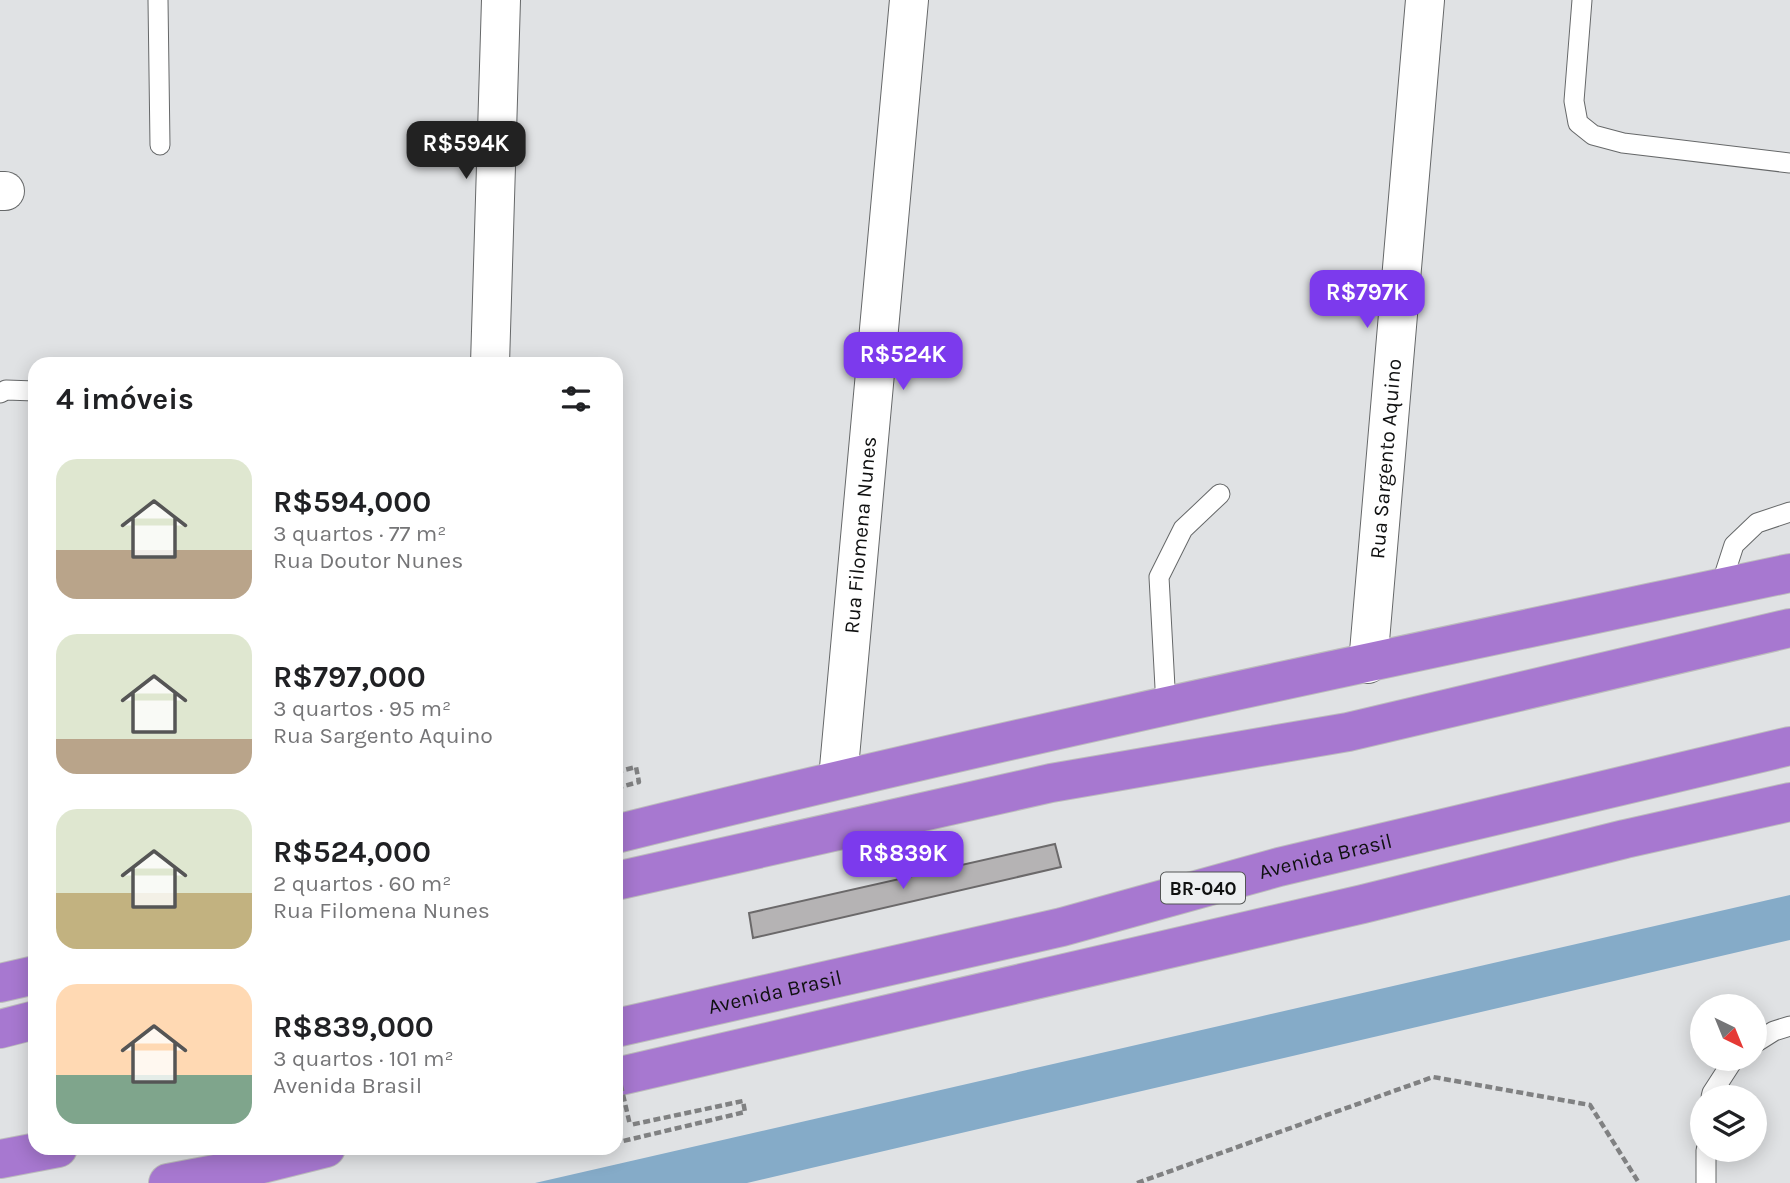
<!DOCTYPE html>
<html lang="pt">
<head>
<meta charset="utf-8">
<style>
  :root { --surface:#fff; --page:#f6f6f6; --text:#202124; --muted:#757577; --accent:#7c3aed }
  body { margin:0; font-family:Karla,sans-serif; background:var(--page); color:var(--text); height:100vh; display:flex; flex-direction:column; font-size:26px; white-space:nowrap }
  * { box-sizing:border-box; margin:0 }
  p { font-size:23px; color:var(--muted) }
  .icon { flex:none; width:38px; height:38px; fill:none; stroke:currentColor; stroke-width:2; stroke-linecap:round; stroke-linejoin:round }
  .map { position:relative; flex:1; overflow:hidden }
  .side { position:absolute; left:28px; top:357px; width:595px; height:798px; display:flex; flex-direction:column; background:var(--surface); border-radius:21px; box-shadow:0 4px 18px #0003 }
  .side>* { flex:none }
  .needle { width:46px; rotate:137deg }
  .buttons { position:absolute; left:1690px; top:994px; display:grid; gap:14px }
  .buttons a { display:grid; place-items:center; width:77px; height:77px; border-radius:50%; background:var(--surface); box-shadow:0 4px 18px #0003; font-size:35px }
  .price { position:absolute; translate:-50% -60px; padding:0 16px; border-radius:14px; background:var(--accent); color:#fff; font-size:23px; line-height:46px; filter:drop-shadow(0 2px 4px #0008) }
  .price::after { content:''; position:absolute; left:50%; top:42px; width:21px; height:16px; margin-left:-10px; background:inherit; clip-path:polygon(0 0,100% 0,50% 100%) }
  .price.on { background:#222; color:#fff }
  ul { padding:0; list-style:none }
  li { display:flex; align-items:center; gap:21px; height:175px; padding:0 28px }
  li span { display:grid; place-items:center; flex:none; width:196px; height:140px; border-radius:21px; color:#555 }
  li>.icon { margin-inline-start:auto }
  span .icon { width:84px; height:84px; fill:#fffc; stroke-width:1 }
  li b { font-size:30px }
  h2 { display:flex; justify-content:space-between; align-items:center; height:84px; padding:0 28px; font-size:30px }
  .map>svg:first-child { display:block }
</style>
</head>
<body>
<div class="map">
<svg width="1790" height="1183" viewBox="0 0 1790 1183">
  <rect width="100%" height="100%" fill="#e0e2e4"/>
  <polygon fill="#85abc8" points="1790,895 1790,940 747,1183 535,1183"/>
  <polygon fill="#b5b3b4" stroke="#6b696a" stroke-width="2" points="1055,844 1061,867 753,938 749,913"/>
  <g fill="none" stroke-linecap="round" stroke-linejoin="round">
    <defs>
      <g id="lane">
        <polyline points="158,0 160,145"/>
        <polyline points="1582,0 1574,101 1578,123 1593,135 1623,143 1790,163"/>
        <polyline points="0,393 6,390 35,391"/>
        <polyline points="1720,588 1734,545 1757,523 1790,512"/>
        <polyline points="1166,706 1159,577 1183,529 1220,494"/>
        <polyline points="1755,1043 1774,1031 1790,1026"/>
        <polyline points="1711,1097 1712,1093 1734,1059"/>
        <polyline points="1706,1150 1706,1183"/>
      </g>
      <g id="street">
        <polyline points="0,191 5,191"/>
        <polyline points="490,364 501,0"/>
        <path id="s1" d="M1368 664 1425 0"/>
        <path id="s2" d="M838 779 909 0"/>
      </g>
      <g id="highway">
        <path d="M616 834C1005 737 1398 656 1790 573"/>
        <polyline points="616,881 1051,783 1348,732 1790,628"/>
        <polyline points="0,983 35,975"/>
        <path id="s3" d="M616 1028 1062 927 1279 867 1790 746"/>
        <polyline points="0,1029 35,1020"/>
        <polyline points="616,1077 1363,904 1625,839 1790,802"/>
        <polyline points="0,1159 58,1148"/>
        <polyline points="168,1183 242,1169 326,1148"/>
      </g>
    </defs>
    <use href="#lane" stroke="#666869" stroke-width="21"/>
    <use href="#street" stroke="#666869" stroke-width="40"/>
    <use href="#highway" stroke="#bcbcbc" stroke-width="40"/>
    <g stroke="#808182" stroke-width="4.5" stroke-dasharray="7 3.5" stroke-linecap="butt">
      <polyline points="616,772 636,767 639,782 616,788"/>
      <polyline points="616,1126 619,1142 745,1112 743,1101 630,1125"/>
      <polyline points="1137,1183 1433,1077 1590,1105 1639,1183"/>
    </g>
    <use href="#lane" stroke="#fff" stroke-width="19"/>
    <use href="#street" stroke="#fff" stroke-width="38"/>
    <use href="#highway" stroke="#a778d0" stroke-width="38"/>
    <polyline stroke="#808182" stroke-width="4.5" stroke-dasharray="7 3.5" stroke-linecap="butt" points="616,1064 630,1125"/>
  </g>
  <g text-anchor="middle" stroke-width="6" stroke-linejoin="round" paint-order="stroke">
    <rect fill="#edeff1" stroke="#525454" stroke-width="2" x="1161" y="872.5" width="84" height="31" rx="5"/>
    <g font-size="19" font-weight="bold" fill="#101111">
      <text x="1203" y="895">BR-040</text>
    </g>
    <g font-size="21" fill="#101111" stroke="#edeff1">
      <text dy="7" stroke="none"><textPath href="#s1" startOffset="206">Rua Sargento Aquino</textPath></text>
      <text dy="7" stroke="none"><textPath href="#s2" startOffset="245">Rua Filomena Nunes</textPath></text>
      <text dy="7" stroke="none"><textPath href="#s3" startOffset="730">Avenida Brasil</textPath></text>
      <text dy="7" stroke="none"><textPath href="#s3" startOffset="163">Avenida Brasil</textPath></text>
    </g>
  </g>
</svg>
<div class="buttons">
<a><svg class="needle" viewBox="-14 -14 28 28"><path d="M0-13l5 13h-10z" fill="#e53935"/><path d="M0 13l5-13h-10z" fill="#757577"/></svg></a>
<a><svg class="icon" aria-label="layers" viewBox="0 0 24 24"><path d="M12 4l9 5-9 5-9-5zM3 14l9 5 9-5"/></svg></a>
</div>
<b class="price on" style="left:466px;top:181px">R$594K</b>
<b class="price" style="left:1367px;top:330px">R$797K</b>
<b class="price" style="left:903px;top:392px">R$524K</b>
<b class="price" style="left:903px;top:891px">R$839K</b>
<section class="side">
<h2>4 imóveis<svg class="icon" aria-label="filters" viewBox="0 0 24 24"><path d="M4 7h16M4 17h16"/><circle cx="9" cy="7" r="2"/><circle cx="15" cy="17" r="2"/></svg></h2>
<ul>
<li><span style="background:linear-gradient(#dfe7d0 65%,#b9a48a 0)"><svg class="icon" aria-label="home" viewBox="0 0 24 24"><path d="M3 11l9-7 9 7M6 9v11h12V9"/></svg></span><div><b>R$594,000</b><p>3 quartos · 77 m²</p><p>Rua Doutor Nunes</p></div></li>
<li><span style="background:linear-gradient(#dfe7d0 75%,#b9a48a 0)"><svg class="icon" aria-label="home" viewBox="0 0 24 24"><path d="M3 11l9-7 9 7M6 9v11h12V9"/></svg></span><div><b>R$797,000</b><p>3 quartos · 95 m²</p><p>Rua Sargento Aquino</p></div></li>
<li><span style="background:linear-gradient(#dfe7d0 60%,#c2b280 0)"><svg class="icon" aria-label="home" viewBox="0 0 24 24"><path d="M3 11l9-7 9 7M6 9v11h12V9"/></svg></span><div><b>R$524,000</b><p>2 quartos · 60 m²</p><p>Rua Filomena Nunes</p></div></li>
<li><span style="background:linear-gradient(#ffd9b3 65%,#7fa58c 0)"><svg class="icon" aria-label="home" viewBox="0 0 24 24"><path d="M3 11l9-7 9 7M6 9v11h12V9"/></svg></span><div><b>R$839,000</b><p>3 quartos · 101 m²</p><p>Avenida Brasil</p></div></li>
</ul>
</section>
</div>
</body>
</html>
